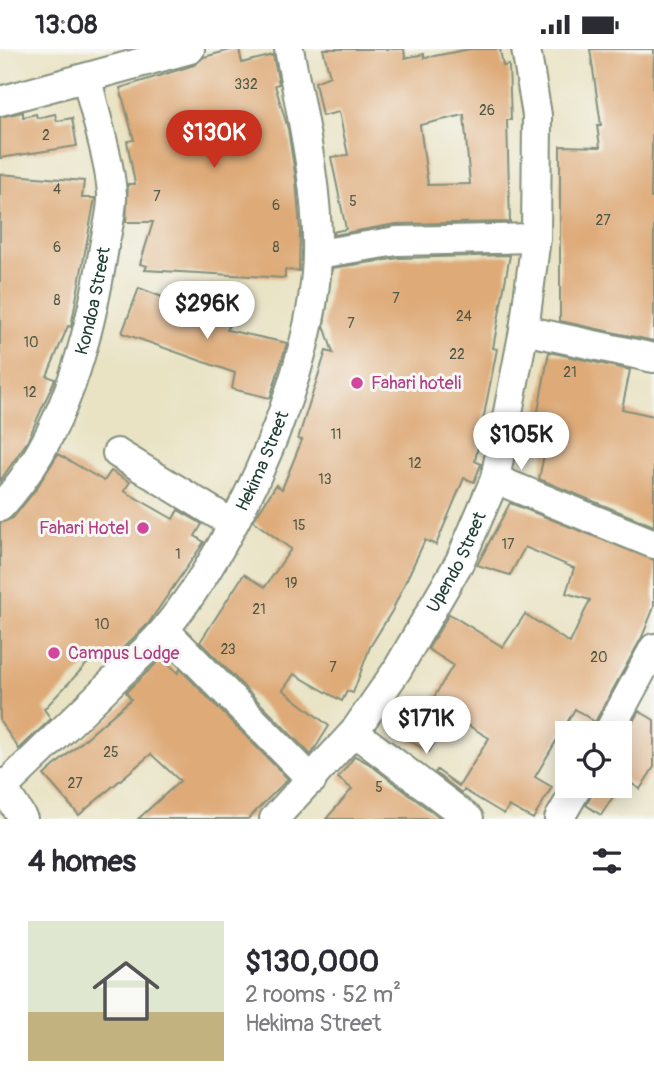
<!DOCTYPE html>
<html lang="en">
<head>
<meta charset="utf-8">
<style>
  :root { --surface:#fff; --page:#f7f7f7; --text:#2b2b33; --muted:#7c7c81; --accent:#c8321e }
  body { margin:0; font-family:Pangolin,sans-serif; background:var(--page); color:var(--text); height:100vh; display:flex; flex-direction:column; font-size:26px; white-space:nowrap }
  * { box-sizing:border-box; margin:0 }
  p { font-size:23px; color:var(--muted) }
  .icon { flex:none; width:38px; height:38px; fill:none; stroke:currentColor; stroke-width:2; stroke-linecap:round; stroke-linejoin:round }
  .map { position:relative; height:770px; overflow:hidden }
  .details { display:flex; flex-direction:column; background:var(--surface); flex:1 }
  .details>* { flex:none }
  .controls { position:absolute; left:555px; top:672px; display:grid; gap:14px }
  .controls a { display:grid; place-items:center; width:77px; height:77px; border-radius:0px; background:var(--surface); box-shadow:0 4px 18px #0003; font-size:35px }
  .price { position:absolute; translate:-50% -60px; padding:0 16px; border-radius:24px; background:#fff; color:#222; font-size:23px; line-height:46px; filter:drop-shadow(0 2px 4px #0008) }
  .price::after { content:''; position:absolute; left:50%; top:42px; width:21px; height:16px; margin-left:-10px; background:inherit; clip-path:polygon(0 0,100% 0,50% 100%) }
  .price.active { background:var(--accent); color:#fff }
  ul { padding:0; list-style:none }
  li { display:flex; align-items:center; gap:21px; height:175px; padding:0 28px }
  li span { display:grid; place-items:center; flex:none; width:196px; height:140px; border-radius:0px; color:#555 }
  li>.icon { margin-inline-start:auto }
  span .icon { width:84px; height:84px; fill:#fffc; stroke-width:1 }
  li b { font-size:30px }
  h2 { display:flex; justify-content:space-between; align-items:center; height:84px; padding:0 28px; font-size:30px }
  .status { display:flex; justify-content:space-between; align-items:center; height:49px; padding:0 35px; background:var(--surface); direction:ltr }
  .status svg { height:19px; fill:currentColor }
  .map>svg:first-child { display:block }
</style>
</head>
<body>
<div class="status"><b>13:08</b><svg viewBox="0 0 49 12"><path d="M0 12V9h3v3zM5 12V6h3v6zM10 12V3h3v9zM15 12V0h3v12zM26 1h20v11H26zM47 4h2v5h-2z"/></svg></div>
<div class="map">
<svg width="654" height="770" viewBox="0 0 654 770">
  <rect width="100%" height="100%" fill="#f6f6f2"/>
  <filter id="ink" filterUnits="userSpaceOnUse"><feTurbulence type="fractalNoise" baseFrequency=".0143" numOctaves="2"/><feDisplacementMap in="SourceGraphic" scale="14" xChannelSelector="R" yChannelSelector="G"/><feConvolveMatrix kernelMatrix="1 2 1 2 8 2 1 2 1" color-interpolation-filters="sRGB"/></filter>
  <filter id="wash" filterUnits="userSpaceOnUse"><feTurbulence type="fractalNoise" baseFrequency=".00686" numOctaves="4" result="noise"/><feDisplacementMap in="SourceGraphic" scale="28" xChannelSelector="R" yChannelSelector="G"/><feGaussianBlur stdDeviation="1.57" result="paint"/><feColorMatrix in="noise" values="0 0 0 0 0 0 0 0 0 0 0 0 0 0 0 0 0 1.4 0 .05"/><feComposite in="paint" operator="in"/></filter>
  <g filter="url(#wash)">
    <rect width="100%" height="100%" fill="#e9e3c4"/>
    <g id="blocks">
      <g fill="#deaa78" fill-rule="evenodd">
        <polygon points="234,0 239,0 242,14 273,6 279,35 275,36 288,80 296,131 300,181 299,222 285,221 285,229 145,221 147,217 140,215 153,173 126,173 128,135 135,135 127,92 134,91 120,39 194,16 204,8"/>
        <path d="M323 0H404L405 9 424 5V9L470 0H500L503 17 509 16 511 71H507L510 173 396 175 334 186 333 183 346 180 331 108 348 106 339 63 322 67 315 33 330 27ZM464 66 470 135 428 136 420 76Z"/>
        <polygon points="590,0 654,0 651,149 654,149 654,292 560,272 560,97 600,98 597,76 601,76"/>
        <polygon points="23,63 23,68 36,65 37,69 55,65 57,72 72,69 77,97 0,109 0,68"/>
        <polygon points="0,125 84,132 82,149 95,149 71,278 68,277 47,327 55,330 27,393 0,432"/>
        <polygon points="510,206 493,299 497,300 475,412 481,415 474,433 464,429 436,496 425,491 392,562 370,598 353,644 347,642 342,652 294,625 283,641 329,677 311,706 200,593 244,525 265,538 291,500 253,472 276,436 282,440 302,391 298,390 326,302 333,304 324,276 332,219 399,209"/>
        <polygon points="139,239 230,274 227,281 287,294 270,349 232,340 235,324 122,284"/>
        <polygon points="549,303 630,321 622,360 654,367 654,477 539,430 548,386 534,384"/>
        <polygon points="58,405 104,432 111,422 130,433 124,442 173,470 178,461 202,475 195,487 204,493 148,575 109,612 99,602 44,660 51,670 19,700 0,672 0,474 13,469 36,440"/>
        <polygon points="510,454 654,511 654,558 642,588 595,673 575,660 535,728 552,738 533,770 509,757 504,765 464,741 462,744 435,724 437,721 459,737 489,689 451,666 429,703 396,684 403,672 398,670 410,650 427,660 453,616 428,600 449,565 503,598 525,565 570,594 590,551 566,544 574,519 525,498 510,526 477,516"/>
        <polygon points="162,609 178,624 180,620 288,730 248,770 138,770 180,732 151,705 79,766 44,726 131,650 126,643"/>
        <polygon points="639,662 654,671 654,718 640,740 620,727 620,695"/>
        <polygon points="355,707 368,714 441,770 326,770 352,740 338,729"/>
        <polygon points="596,737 620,737 601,766 586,756"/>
      </g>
    </g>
  </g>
  <g filter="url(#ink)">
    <use href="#blocks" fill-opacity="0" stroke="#84907c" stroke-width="2"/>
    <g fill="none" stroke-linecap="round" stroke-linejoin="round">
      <defs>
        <g id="minor">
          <polyline points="0,52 190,0"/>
          <polyline points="318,205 397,192 536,189"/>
          <polyline points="524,281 654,309"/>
          <polyline points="117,404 233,475"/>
          <polyline points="495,430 654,495"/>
          <path id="s1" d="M0 458C64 390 90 287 104 198 107 181 113 161 112 145 109 107 95 67 87 29"/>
          <polyline points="165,581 312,731"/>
          <polyline points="354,683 469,770"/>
          <polyline points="608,684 654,599"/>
          <polyline points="0,734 23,770"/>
          <path id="s2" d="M3 739C40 703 77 668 113 632 131 614 151 598 166 579 238 492 315 319 317 205 319 141 301 63 289 0"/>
          <path id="s3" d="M274 770 354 683 397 621 460 512 495 430 524 281 536 189 537 66 526 0"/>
          <polyline points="559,770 578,737"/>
        </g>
      </defs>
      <use href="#minor" stroke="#84907c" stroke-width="32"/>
      <use href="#minor" stroke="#fff" stroke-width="28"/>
    </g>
  </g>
  <g fill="#d1479c" stroke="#f6f6f2" stroke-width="2.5">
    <circle cx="357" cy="334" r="7"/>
    <circle cx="143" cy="479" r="7"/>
    <circle cx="54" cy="604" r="7"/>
  </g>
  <g text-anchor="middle" stroke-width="6" stroke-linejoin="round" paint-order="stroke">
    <g font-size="14" fill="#4f5845">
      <text x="246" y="40">332</text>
      <text x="487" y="66">26</text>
      <text x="46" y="91">2</text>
      <text x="57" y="145">4</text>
      <text x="157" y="152">7</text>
      <text x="353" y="157">5</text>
      <text x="276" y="161">6</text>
      <text x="603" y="176">27</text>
      <text x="57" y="203">6</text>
      <text x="276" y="203">8</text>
      <text x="396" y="254">7</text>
      <text x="57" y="256">8</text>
      <text x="464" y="272">24</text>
      <text x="351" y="279">7</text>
      <text x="31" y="298">10</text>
      <text x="457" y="310">22</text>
      <text x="570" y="328">21</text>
      <text x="30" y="348">12</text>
      <text x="336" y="390">11</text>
      <text x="415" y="419">12</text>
      <text x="325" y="435">13</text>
      <text x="299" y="481">15</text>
      <text x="508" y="500">17</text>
      <text x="178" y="510">1</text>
      <text x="291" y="539">19</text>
      <text x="259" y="565">21</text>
      <text x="102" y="580">10</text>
      <text x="228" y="605">23</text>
      <text x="599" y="613">20</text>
      <text x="333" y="623">7</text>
      <text x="111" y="708">25</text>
      <text x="75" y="739">27</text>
      <text x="379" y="743">5</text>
    </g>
    <g font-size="18" fill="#1f3d34" stroke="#f6f6f2">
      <text dy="6" stroke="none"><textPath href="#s1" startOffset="229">Kondoa Street</textPath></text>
      <text dy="6" stroke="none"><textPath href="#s2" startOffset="422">Hekima Street</textPath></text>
      <text dy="6" stroke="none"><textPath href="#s3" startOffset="317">Upendo Street</textPath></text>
    </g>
    <g font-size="18" fill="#b23c85" stroke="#f6f6f2" text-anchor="start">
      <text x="371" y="340">Fahari hoteli</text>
      <text x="129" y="485" text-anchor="end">Fahari Hotel</text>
      <text x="68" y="610">Campus Lodge</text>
    </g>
  </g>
</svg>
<div class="controls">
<a><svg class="icon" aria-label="locate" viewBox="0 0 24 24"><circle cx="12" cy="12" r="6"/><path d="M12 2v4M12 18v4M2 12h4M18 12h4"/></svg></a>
</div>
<b class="price active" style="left:214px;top:121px">$130K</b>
<b class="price" style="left:207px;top:292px">$296K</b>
<b class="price" style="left:521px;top:423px">$105K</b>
<b class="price" style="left:426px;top:707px">$171K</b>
</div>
<section class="details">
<h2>4 homes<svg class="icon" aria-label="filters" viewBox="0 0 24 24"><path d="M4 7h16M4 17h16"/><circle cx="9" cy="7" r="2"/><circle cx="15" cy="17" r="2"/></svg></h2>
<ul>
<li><span style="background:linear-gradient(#dfe7d0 65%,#c2b280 0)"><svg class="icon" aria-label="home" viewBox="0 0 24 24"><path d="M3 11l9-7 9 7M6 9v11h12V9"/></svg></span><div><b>$130,000</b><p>2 rooms · 52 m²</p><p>Hekima Street</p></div></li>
</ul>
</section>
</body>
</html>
